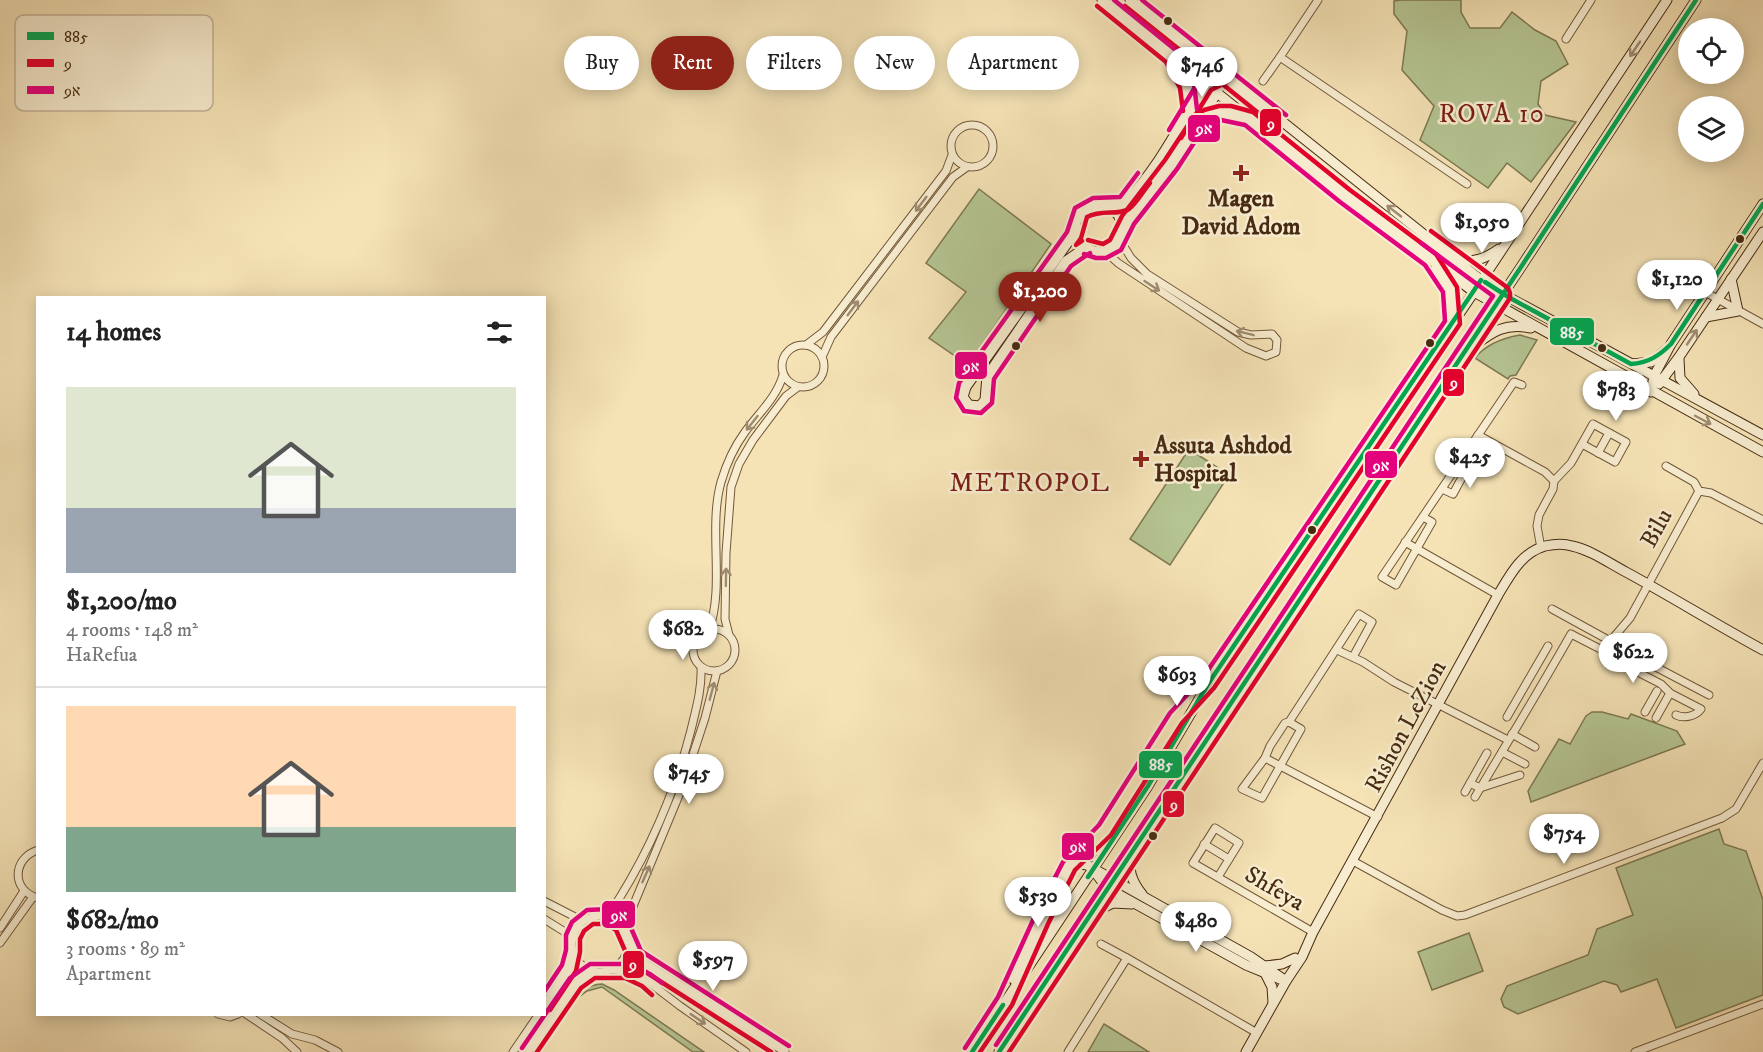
<!DOCTYPE html>
<html lang="en">
<head>
<meta charset="utf-8">
<style>
  :root { --surface:#fff; --page:#f2f2f2; --text:#222; --muted:#767676; --line:#e0e0e0; --accent:#8f2418 }
  body { margin:0; font-family:"IM FELL DW Pica","Frank Ruhl Libre",serif; background:var(--page); color:var(--text); height:100vh; display:flex; flex-direction:column; font-size:22px; white-space:nowrap }
  * { box-sizing:border-box; margin:0 }
  p { font-size:20px; color:var(--muted) }
  .icon { flex:none; width:33px; height:33px; fill:none; stroke:currentColor; stroke-width:2; stroke-linecap:round; stroke-linejoin:round }
  .map { position:relative; flex:1; overflow:hidden }
  .details { position:absolute; left:36px; top:296px; width:510px; height:720px; display:flex; flex-direction:column; background:var(--surface); border-radius:0px; box-shadow:0 3px 15px #0003 }
  .details>* { flex:none }
  .top-card { position:absolute; left:564px; top:36px; width:570px; height:54px; display:flex; gap:12px }
  .tools { position:absolute; left:1678px; top:18px; display:grid; gap:12px }
  .tools a { display:grid; place-items:center; width:66px; height:66px; border-radius:50%; background:var(--surface); box-shadow:0 3px 15px #0003; font-size:30px }
  .price { position:absolute; translate:-50% -51px; padding:0 14px; border-radius:21px; background:#fff; color:#222; font-size:20px; line-height:39px; filter:drop-shadow(0 2px 3px #0008) }
  .price::after { content:''; position:absolute; left:50%; top:36px; width:18px; height:14px; margin-left:-9px; background:inherit; clip-path:polygon(0 0,100% 0,50% 100%) }
  .price.selected { background:var(--accent); color:#fff }
  ul { padding:0; list-style:none }
  li { display:grid; align-content:center; gap:12px; height:318px; padding:0 30px }
  li+li { border-top:2px solid var(--line) }
  li span { display:grid; place-items:center; height:186px; border-radius:0px; color:#555 }
  li>.icon { margin-inline-start:auto }
  span .icon { width:108px; height:108px; fill:#fffc; stroke-width:1 }
  li b { font-size:26px }
  h2 { display:flex; justify-content:space-between; align-items:center; height:72px; padding:0 30px; font-size:26px }
  .chip { padding:0 21px; border-radius:27px; background:var(--surface); box-shadow:0 3px 15px #0003; font-size:21px; line-height:54px }
  .chip.selected { background:var(--accent); color:#fff }
  .map>svg:first-child { display:block }
</style>
</head>
<body>
<div class="map">
<svg width="1763" height="1052" viewBox="0 0 1763 1052">
  <rect width="100%" height="100%" fill="#f5e3b6"/>
  <filter id="stains"><feTurbulence type="fractalNoise" baseFrequency=".00333" numOctaves="4"/><feColorMatrix values="0 0 0 0 .2 0 0 0 0 .09 0 0 0 0 .02 0 0 0 .5 -.17"/></filter>
  <radialGradient id="worn" r=".72"><stop offset=".6" stop-color="#630" stop-opacity="0"/><stop offset="1" stop-color="#630" stop-opacity=".3"/></radialGradient>
  <g fill="#b5c593" stroke="#7e7852" stroke-width="1.5">
    <polygon points="1401,0 1461,0 1461,12 1470,28 1500,28 1512,12 1535,30 1556,41 1568,64 1541,81 1538,104 1545,115 1576,122 1531,182 1507,163 1488,188 1420,140 1434,106 1402,70 1407,31 1394,14 1394,1"/>
    <polygon points="979,189 1051,244 968,365 929,338 966,292 926,263"/>
    <path d="M1520 335 1537 340 1516 375 1510 376 1508 379 1475 358C1486 344 1503 338 1520 335Z"/>
    <polygon points="1189,449 1229,475 1170,565 1130,539"/>
    <polygon points="1592,712 1602,712 1628,719 1631,714 1677,731 1685,744 1531,802 1528,791 1559,739 1570,744 1586,716"/>
    <polygon points="1719,829 1724,844 1746,851 1763,900 1763,995 1676,1028 1657,979 1621,992 1617,985 1604,981 1518,1014 1504,1007 1501,999 1507,986 1588,955 1597,929 1633,915 1616,868"/>
    <polygon points="1469,933 1483,971 1432,990 1418,952"/>
    <path d="M602 984 614 990 704 1052H693L602 987 587 991 575 1000C583 989 588 985 602 984Z"/>
    <polygon points="1104,1024 1149,1052 1088,1052"/>
  </g>
  <g fill="none" stroke-linecap="round" stroke-linejoin="round">
    <defs>
      <g id="street">
        <polyline points="1318,0 1280,57 1467,184"/>
        <polyline points="1566,39 1591,0"/>
        <polyline points="1263,81 1280,57"/>
        <circle cx="972" cy="146" r="21"/>
        <polyline points="1105,251 1118,263 1246,348 1266,356 1276,352 1277,340 1272,334 1251,335 1238,332 1147,274 1131,258 1120,240"/>
        <polyline points="1705,292 1763,324"/>
        <circle cx="803" cy="366" r="21"/>
        <polyline points="806,345 823,332 946,171 952,155"/>
        <polyline points="822,357 831,337 953,177 967,167"/>
        <polyline points="1478,435 1545,472 1554,481"/>
        <polyline points="1598,453 1609,433"/>
        <polyline points="1666,466 1694,482 1699,491 1711,493 1763,520"/>
        <polyline points="1442,489 1453,494 1466,470 1458,465"/>
        <polyline points="1423,517 1432,522 1396,585 1382,577 1514,382 1522,385"/>
        <polyline points="1405,542 1498,595"/>
        <polyline points="1541,548 1537,526 1539,515 1553,489 1554,481 1571,463 1593,424 1626,442 1615,462 1582,444"/>
        <polyline points="1552,609 1612,642"/>
        <circle cx="714" cy="650" r="21"/>
        <path d="M709 630C725 585 708 529 721 482 726 465 734 447 745 432 758 414 777 397 783 375"/>
        <polyline points="729,635 725,619 726,553 731,487 739,464 753,440 786,396 798,387"/>
        <polyline points="1337,650 1363,662 1394,682 1508,740"/>
        <polyline points="1606,652 1613,638 1630,618 1699,491"/>
        <polyline points="1633,655 1709,695"/>
        <polyline points="1645,712 1657,691"/>
        <polyline points="1507,717 1548,646"/>
        <polyline points="1656,718 1670,693"/>
        <polyline points="1289,722 1301,729 1262,798 1242,789 1265,758 1270,746 1285,723 1289,722 1359,614 1372,622 1353,657"/>
        <polyline points="1512,734 1535,747"/>
        <polyline points="1502,752 1525,764"/>
        <polyline points="1265,758 1378,817"/>
        <polyline points="1470,783 1480,788 1520,775"/>
        <polyline points="1465,792 1487,753"/>
        <path d="M1475 797C1507 743 1540 689 1571 634L1606 652 1624 665 1661 684 1670 693 1701 709C1696 716 1684 719 1676 715"/>
        <polyline points="1204,844 1229,859"/>
        <path d="M38 850C12 858 11 891 38 898"/>
        <polyline points="1353,861 1442,910 1457,916 1465,915 1722,818 1736,809 1763,763"/>
        <polyline points="1218,877 1239,843 1215,828 1193,863 1313,932"/>
        <polyline points="544,901 583,921"/>
        <circle cx="600" cy="944" r="28"/>
        <path d="M608 916C646 859 674 796 691 730 696 709 702 689 701 667"/>
        <polyline points="544,919 573,937"/>
        <polyline points="0,928 24,891"/>
        <polyline points="624,928 682,788 705,718 717,671"/>
        <polyline points="629,941 635,956 642,961 785,1052"/>
        <polyline points="0,943 33,897"/>
        <polyline points="1101,944 1127,958"/>
        <polyline points="612,970 627,971 646,980 680,1006 746,1052"/>
        <polyline points="544,1006 569,968 573,951"/>
        <polyline points="218,1014 230,1017 238,1014"/>
        <polyline points="246,1014 282,1038 297,1052"/>
        <polyline points="260,1014 292,1034 315,1040 338,1052"/>
        <polyline points="513,1052 539,1014"/>
        <polyline points="528,1052 576,983 593,971"/>
        <polyline points="1068,1052 1127,958 1257,1033"/>
        <polyline points="1635,1052 1763,1004"/>
      </g>
      <g id="secondary">
        <polyline points="1102,0 1345,196 1474,292 1763,452"/>
        <polyline points="1130,0 1481,280 1510,298 1763,435"/>
        <polyline points="1175,62 1187,86 1190,110"/>
        <path d="M1201 121C1215 111 1226 111 1242 116"/>
        <path d="M1106 205C1138 221 1117 263 1089 249 1083 246 1079 241 1077 236 1075 230 1075 223 1078 218 1087 199 1103 208 1118 205 1123 204 1126 201 1130 197 1153 173 1170 142 1187 114 1193 105 1199 91 1207 84 1211 80 1218 78 1223 75"/>
        <polyline points="1123,228 1171,164 1217,93 1223,75"/>
        <polyline points="1076,231 966,387 963,397 969,405 980,406 985,400 987,376 1066,261 1086,247"/>
        <path d="M1456 260C1473 263 1485 259 1499 249"/>
        <polyline points="1436,267 1450,290 1453,323"/>
        <polyline points="1706,317 1738,311 1731,279"/>
        <path d="M1468 350C1490 334 1502 322 1531 328"/>
        <polyline points="1679,359 1680,378 1694,394"/>
        <polyline points="1633,364 1651,362 1666,350"/>
        <polyline points="1659,384 1679,357 1763,232"/>
        <polyline points="1651,392 1654,376 1671,344 1763,204"/>
        <path d="M1131 855C1127 870 1133 883 1142 894"/>
        <polyline points="1094,871 1107,888 1246,965 1280,979"/>
        <polyline points="1094,912 1113,903 1132,904"/>
        <polyline points="1265,966 1282,964 1295,958"/>
        <polyline points="1266,975 1272,987 1273,1003"/>
        <polyline points="1014,980 1041,921 1071,862 1087,865 1251,957 1286,981"/>
        <polyline points="972,1052 1148,786 1208,684 1474,292 1667,0"/>
        <polyline points="999,1052 1521,267 1696,0"/>
        <path d="M1246 1052 1286 981 1302 957 1313 932 1498 595C1510 575 1521 553 1545 546 1554 544 1563 543 1572 546 1591 550 1609 563 1626 572 1672 597 1717 625 1763 650"/>
      </g>
    </defs>
    <use href="#street" stroke="#72583a" stroke-width="9"/>
    <use href="#secondary" stroke="#462a11" stroke-width="11"/>
    <use href="#street" stroke="#f8edd0" stroke-width="7"/>
    <use href="#secondary" stroke="#f8edd0" stroke-width="9"/>
    <defs>
      <g id="bus-1">
        <path d="M1485 282 1510 298 1631 364C1648 363 1659 356 1671 344L1763 204"/>
        <polyline points="1088,877 1148,786 1208,684 1481,280"/>
        <polyline points="972,1052 1003,1005"/>
        <polyline points="999,1052 1521,267 1696,0"/>
      </g>
      <g id="bus-2">
        <polyline points="1097,6 1166,62 1180,88 1183,111"/>
        <polyline points="1125,6 1276,127"/>
        <polyline points="1181,138 1211,90 1227,82"/>
        <path d="M1082 241 1076 245 1081 238 1087 217C1102 209 1118 216 1129 209 1137 203 1143 191 1150 183"/>
        <polyline points="550,1010 576,971 580,952 580,939 584,931 593,924 606,924 616,930 630,962 771,1052"/>
        <polyline points="537,1052 581,988 595,978 625,978 642,986 652,995"/>
        <polyline points="980,1052 1012,1005 1048,924 1075,870 1111,835 1182,723 1214,688 1460,324 1457,287 1436,254 1350,190 1253,112 1231,106 1219,106 1204,110 1192,119 1165,160 1122,216 1110,240 1103,244 1088,240"/>
        <polyline points="1009,1052 1510,298 1510,293 1508,288 1431,231"/>
      </g>
      <g id="bus-3">
        <polyline points="1114,0 1178,52 1194,84 1197,109"/>
        <polyline points="1142,0 1286,115"/>
        <polyline points="1169,130 1200,79 1219,68"/>
        <polyline points="1090,253 1071,266 994,379 992,403 981,413 964,411 956,398 959,383 1067,232 1075,208 1093,198 1120,197 1138,173"/>
        <polyline points="544,992 562,965 566,950 566,935 572,922 587,910 610,909 628,921 641,951 789,1046"/>
        <polyline points="996,1045 1493,296 1421,243"/>
        <polyline points="522,1048 570,978 590,964 629,964 650,974 662,983"/>
        <polyline points="965,1048 998,997 1034,918 1063,862 1099,825 1170,713 1202,679 1445,321 1443,292 1425,265 1340,202 1245,125 1221,120 1209,124 1203,129 1177,169 1134,224 1121,250 1106,258 1096,258 1084,254"/>
      </g>
    </defs>
    <use href="#bus-1" stroke="#f8edd0" stroke-width="9"/>
    <use href="#bus-2" stroke="#f8edd0" stroke-width="9"/>
    <use href="#bus-3" stroke="#f8edd0" stroke-width="9"/>
    <use href="#bus-1" stroke="#00a651" stroke-width="4.5"/>
    <use href="#bus-2" stroke="#e4002b" stroke-width="4.5"/>
    <use href="#bus-3" stroke="#e5007d" stroke-width="4.5"/>
  </g>
  <defs><path id="oneway-shaft" d="M-6 0H5M1.5-3L5.5 0L1.5 3" fill="none" stroke-width="1.6" stroke-linecap="round" stroke-linejoin="round" transform="scale(1.5)"/></defs>
  <g stroke="#9f8c70">
    <use href="#oneway-shaft" transform="translate(1635 49) rotate(124)"/>
    <use href="#oneway-shaft" transform="translate(921 204) rotate(127)"/>
    <use href="#oneway-shaft" transform="translate(1394 211) rotate(-142)"/>
    <use href="#oneway-shaft" transform="translate(1152 286) rotate(33)"/>
    <use href="#oneway-shaft" transform="translate(853 308) rotate(-53)"/>
    <use href="#oneway-shaft" transform="translate(1245 333) rotate(-166)"/>
    <use href="#oneway-shaft" transform="translate(1692 337) rotate(-56)"/>
    <use href="#oneway-shaft" transform="translate(1703 420) rotate(28)"/>
    <use href="#oneway-shaft" transform="translate(752 423) rotate(128)"/>
    <use href="#oneway-shaft" transform="translate(726 577) rotate(-89)"/>
    <use href="#oneway-shaft" transform="translate(712 691) rotate(-75)"/>
    <use href="#oneway-shaft" transform="translate(646 874) rotate(-66)"/>
    <use href="#oneway-shaft" transform="translate(698 1019) rotate(34)"/>
  </g>
  <g fill="#462a11" stroke="#f8edd0" stroke-width="2">
    <circle cx="1168" cy="21" r="5"/>
    <circle cx="1740" cy="239" r="5"/>
    <circle cx="1430" cy="343" r="5"/>
    <circle cx="1016" cy="346" r="5"/>
    <circle cx="1602" cy="348" r="5"/>
    <circle cx="1312" cy="530" r="5"/>
    <circle cx="1153" cy="836" r="5"/>
  </g>
  <g fill="#8f2418" stroke="#f8edd0" stroke-width="2">
    <path d="M1238 164h6v6h6v6h-6v6h-6v-6h-6v-6h6z"/>
    <path d="M1138 450h6v6h6v6h-6v6h-6v-6h-6v-6h6z"/>
  </g>
  <g text-anchor="middle" stroke-width="5" stroke-linejoin="round" paint-order="stroke">
    <g font-size="24" font-weight="bold" fill="#462a11" stroke="#f8edd0">
      <text x="1241" y="206">Magen<tspan x="1241" dy="28">David Adom</tspan></text>
      <text x="1154" y="453" text-anchor="start">Assuta Ashdod<tspan x="1154" dy="28">Hospital</tspan></text>
    </g>
    <g font-size="24" fill="#462a11" stroke="#f8edd0">
      <text transform="translate(1656 528) rotate(-61)" y="8">Bilu</text>
      <text transform="translate(1405 726) rotate(-62)" y="8">Rishon LeZion</text>
      <text transform="translate(1275 888) rotate(30)" y="8">Shfeya</text>
    </g>
    <g font-size="26" letter-spacing="1.5" fill="#7a1f14" stroke="#f8edd0">
      <text x="1492" y="122">ROVA 10</text>
      <text x="1030" y="491">METROPOL</text>
    </g>
  </g>
  <rect x="15" y="15" width="198" height="96" rx="9" fill="#f8edd0" stroke="#c3b297" stroke-width="1.5"/>
  <rect x="27" y="32" width="27" height="8" fill="#00a651"/>
  <rect x="27" y="59" width="27" height="8" fill="#e4002b"/>
  <rect x="27" y="86" width="27" height="8" fill="#e5007d"/>
  <g font-size="16" fill="#462a11">
    <text x="64" y="42">885</text>
    <text x="64" y="69">9</text>
    <text x="64" y="96">9א</text>
  </g>
  <g stroke="#f8edd0" stroke-width="2">
    <rect x="1259" y="108" width="23" height="29" rx="6" fill="#e4002b"/>
    <rect x="1187" y="114" width="34" height="29" rx="6" fill="#e5007d"/>
    <rect x="1549" y="317" width="46" height="29" rx="6" fill="#00a651"/>
    <rect x="954" y="351" width="34" height="29" rx="6" fill="#e5007d"/>
    <rect x="1442" y="368" width="23" height="29" rx="6" fill="#e4002b"/>
    <rect x="1364" y="450" width="34" height="29" rx="6" fill="#e5007d"/>
    <rect x="1138" y="750" width="45" height="29" rx="6" fill="#00a651"/>
    <rect x="1162" y="790" width="23" height="28" rx="6" fill="#e4002b"/>
    <rect x="1061" y="832" width="34" height="29" rx="6" fill="#e5007d"/>
    <rect x="601" y="900" width="35" height="29" rx="6" fill="#e5007d"/>
    <rect x="622" y="950" width="23" height="29" rx="6" fill="#e4002b"/>
  </g>
  <g font-size="16" text-anchor="middle" font-weight="bold" fill="#fff">
    <text x="1271" y="129">9</text>
    <text x="1204" y="134">9א</text>
    <text x="1572" y="338">885</text>
    <text x="971" y="372">9א</text>
    <text x="1454" y="388">9</text>
    <text x="1381" y="471">9א</text>
    <text x="1161" y="770">885</text>
    <text x="1174" y="810">9</text>
    <text x="1078" y="852">9א</text>
    <text x="619" y="921">9א</text>
    <text x="633" y="970">9</text>
  </g>
  <rect width="100%" height="100%" filter="url(#stains)"/>
  <rect width="100%" height="100%" fill="url(#worn)"/>
</svg>
<div class="tools">
<a><svg class="icon" aria-label="locate" viewBox="0 0 24 24"><circle cx="12" cy="12" r="6"/><path d="M12 2v4M12 18v4M2 12h4M18 12h4"/></svg></a>
<a><svg class="icon" aria-label="layers" viewBox="0 0 24 24"><path d="M12 4l9 5-9 5-9-5zM3 14l9 5 9-5"/></svg></a>
</div>
<b class="price" style="left:1202px;top:98px">$746</b>
<b class="price" style="left:1482px;top:254px">$1,050</b>
<b class="price" style="left:1677px;top:311px">$1,120</b>
<b class="price selected" style="left:1040px;top:323px">$1,200</b>
<b class="price" style="left:1616px;top:422px">$783</b>
<b class="price" style="left:1470px;top:489px">$425</b>
<b class="price" style="left:683px;top:661px">$682</b>
<b class="price" style="left:1633px;top:684px">$622</b>
<b class="price" style="left:1177px;top:707px">$693</b>
<b class="price" style="left:689px;top:805px">$745</b>
<b class="price" style="left:1564px;top:865px">$754</b>
<b class="price" style="left:1038px;top:928px">$530</b>
<b class="price" style="left:1196px;top:953px">$480</b>
<b class="price" style="left:713px;top:992px">$597</b>
<div class="top-card">
<a class="chip">Buy</a>
<a class="chip selected">Rent</a>
<a class="chip">Filters</a>
<a class="chip">New</a>
<a class="chip">Apartment</a>
</div>
<section class="details">
<h2>14 homes<svg class="icon" aria-label="filters" viewBox="0 0 24 24"><path d="M4 7h16M4 17h16"/><circle cx="9" cy="7" r="2"/><circle cx="15" cy="17" r="2"/></svg></h2>
<ul>
<li><span style="background:linear-gradient(#dfe7d0 65%,#9aa5b1 0)"><svg class="icon" aria-label="home" viewBox="0 0 24 24"><path d="M3 11l9-7 9 7M6 9v11h12V9"/></svg></span><div><b>$1,200/mo</b><p>4 rooms · 148 m²</p><p>HaRefua</p></div></li>
<li><span style="background:linear-gradient(#ffd9b3 65%,#7fa58c 0)"><svg class="icon" aria-label="home" viewBox="0 0 24 24"><path d="M3 11l9-7 9 7M6 9v11h12V9"/></svg></span><div><b>$682/mo</b><p>3 rooms · 89 m²</p><p>Apartment</p></div></li>
</ul>
</section>
</div>
</body>
</html>
